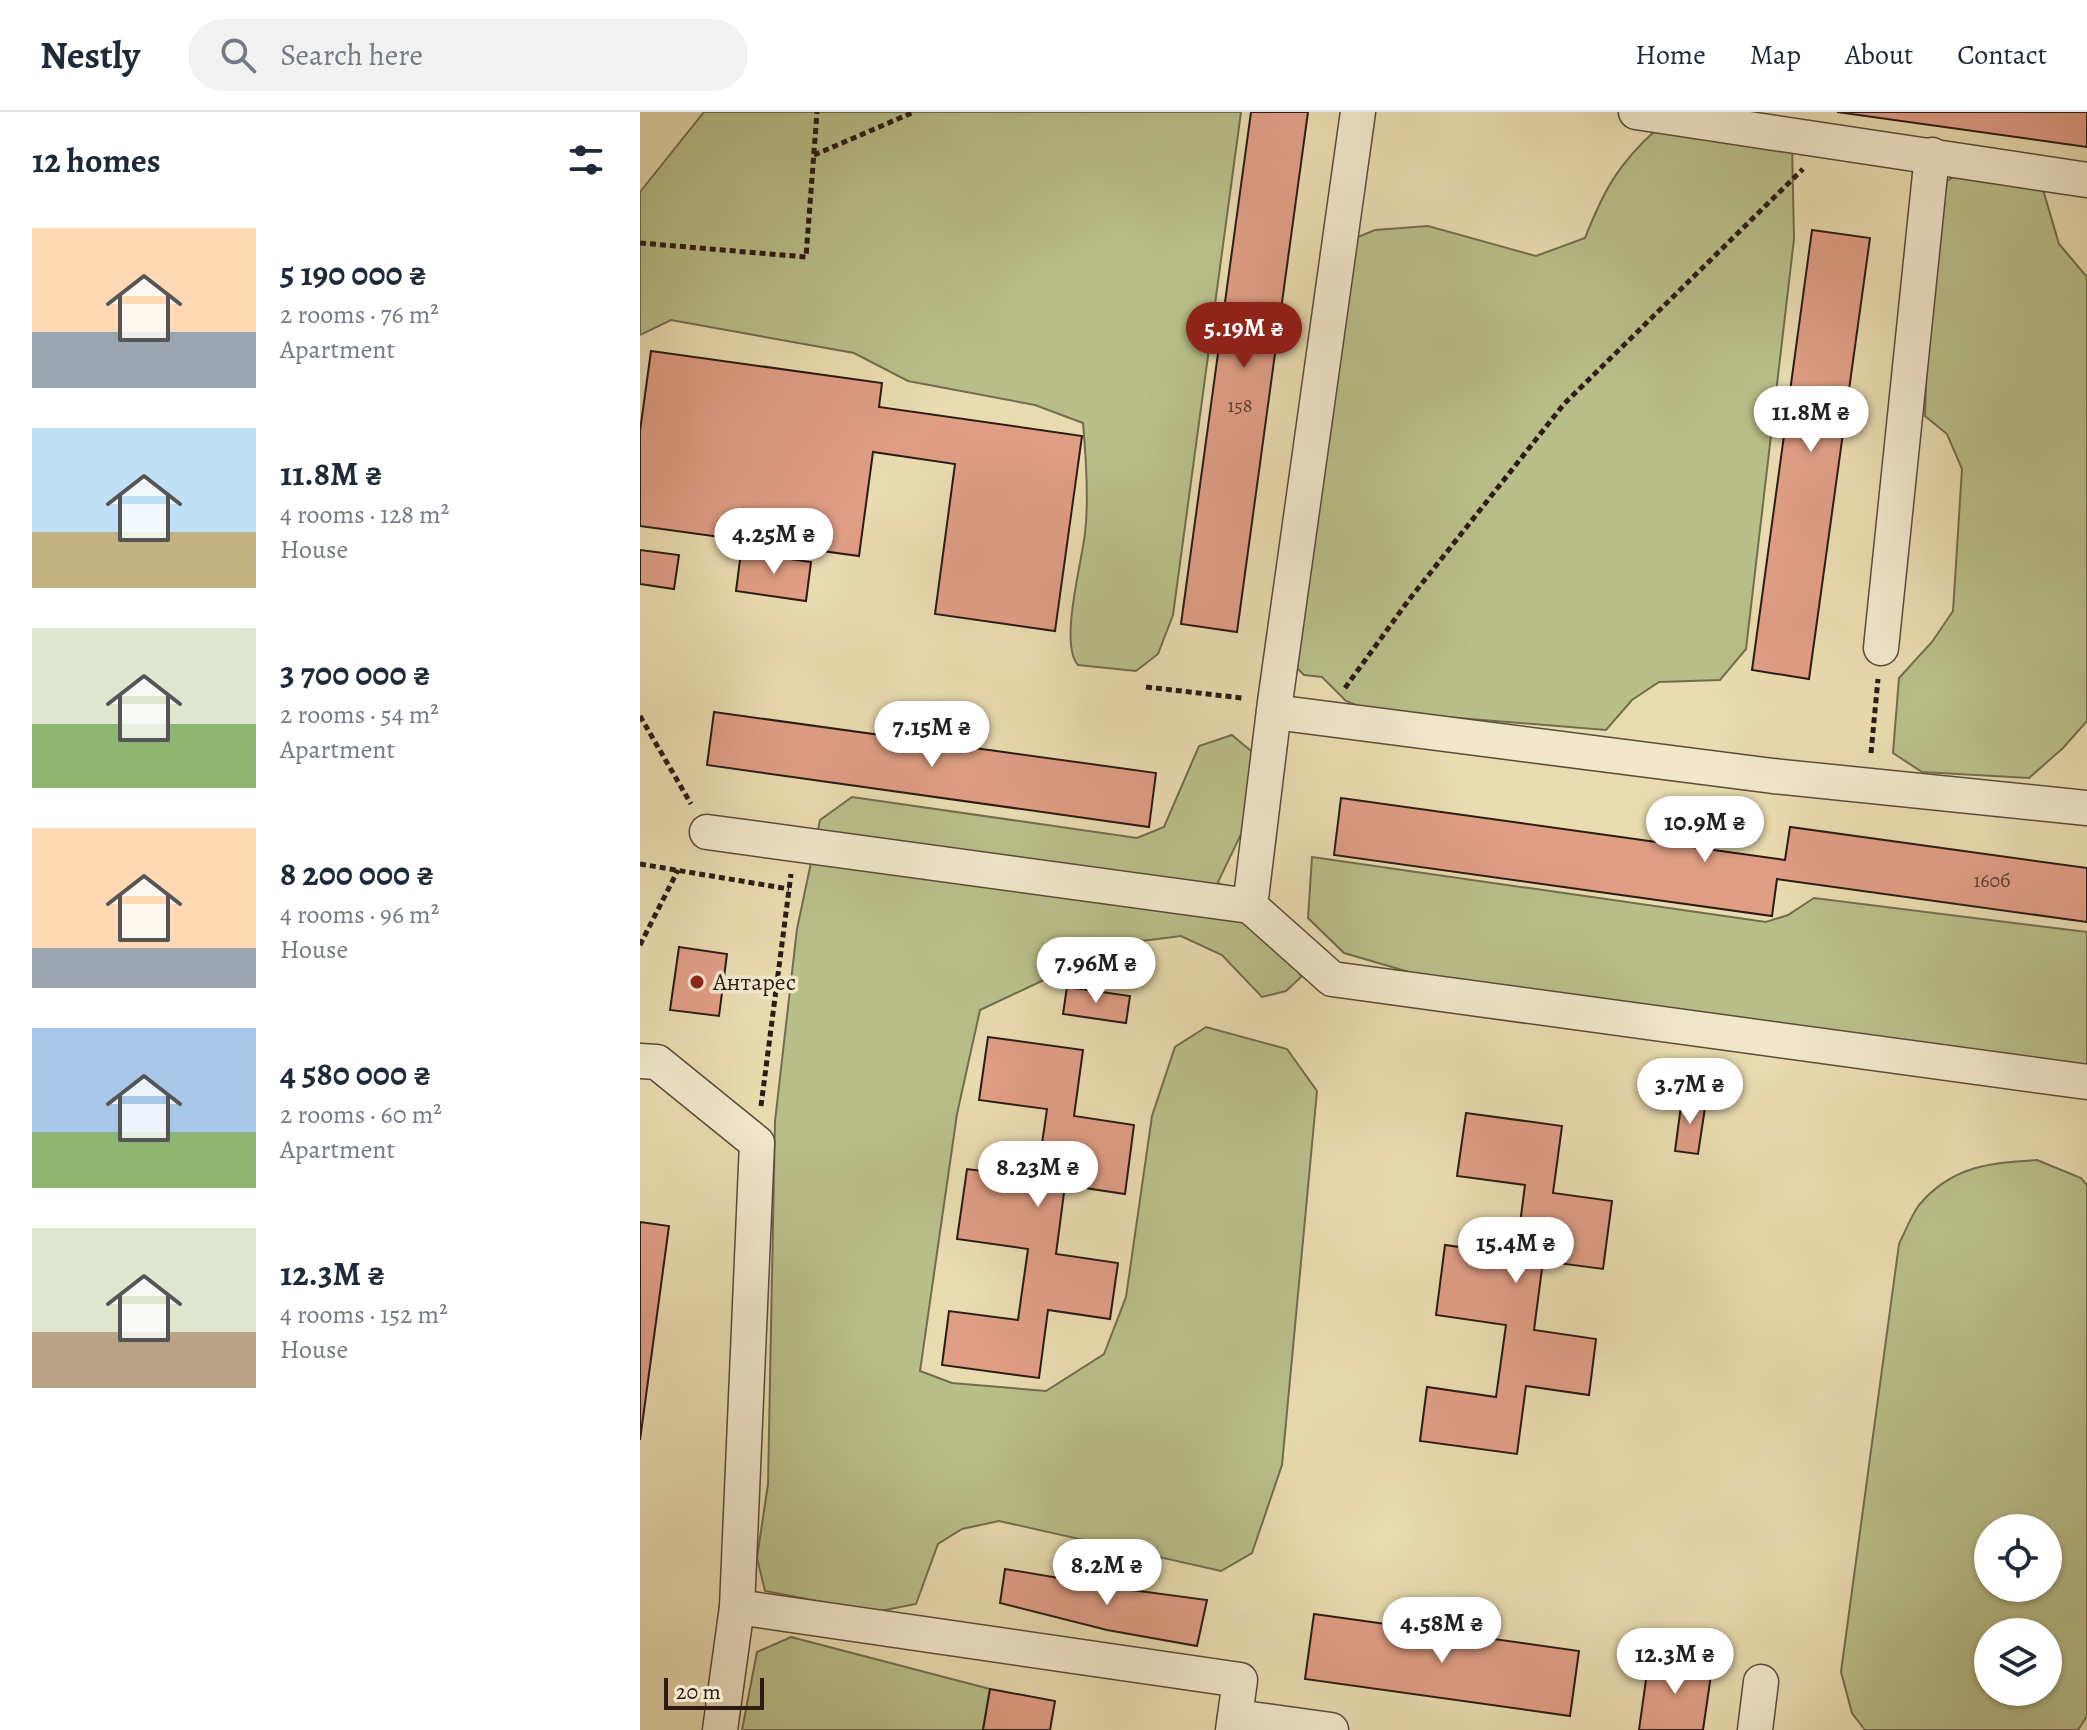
<!DOCTYPE html>
<html lang="en">
<head>
<meta charset="utf-8">
<style>
  :root { --surface:#fff; --page:#f2f2f3; --text:#1f2937; --muted:#747a83; --line:#e0e1e3; --accent:#8f2418 }
  body { margin:0; font-family:Alegreya,serif; background:var(--page); color:var(--text); height:100vh; display:flex; flex-direction:column; font-size:30px; white-space:nowrap }
  * { box-sizing:border-box; margin:0 }
  p { font-size:26px; color:var(--muted) }
  .icon { flex:none; width:44px; height:44px; fill:none; stroke:currentColor; stroke-width:2; stroke-linecap:round; stroke-linejoin:round }
  .map { position:relative; flex:1; overflow:hidden }
  .panel { display:flex; flex-direction:column; background:var(--surface); width:640px }
  .panel>* { flex:none }
  .buttons { position:absolute; left:1334px; top:1402px; display:grid; gap:16px }
  .buttons a { display:grid; place-items:center; width:88px; height:88px; border-radius:50%; background:var(--surface); box-shadow:0 2px 6px #0004; font-size:40px }
  .scale { position:absolute; left:24px; bottom:20px; width:100px; box-sizing:border-box; padding-left:8px; border:4px solid #2b1b14; border-top:0; font-size:22px; line-height:28px; white-space:nowrap; color:#2b1b14; -webkit-text-stroke:6px #f1e8cc; paint-order:stroke }
  .price { position:absolute; translate:-50% -68px; padding:0 18px; border-radius:28px; background:#fff; color:#222; font-size:26px; line-height:52px; filter:drop-shadow(0 2px 4px #0008) }
  .price::after { content:''; position:absolute; left:50%; top:48px; width:24px; height:18px; margin-left:-12px; background:inherit; clip-path:polygon(0 0,100% 0,50% 100%) }
  .price.on { background:var(--accent); color:#fff }
  ul { padding:0; list-style:none }
  li { display:flex; align-items:center; gap:24px; height:200px; padding:0 32px }
  li span { display:grid; place-items:center; flex:none; width:224px; height:160px; border-radius:0px; color:#555 }
  li>.icon { margin-inline-start:auto }
  span .icon { width:96px; height:96px; fill:#fffc; stroke-width:1 }
  li b { font-size:34px }
  h2 { display:flex; justify-content:space-between; align-items:center; height:96px; padding:0 32px; font-size:34px }
  header { display:flex; align-items:center; gap:48px; box-sizing:border-box; height:112px; padding:0 40px; background:var(--surface); border-bottom:2px solid var(--line) }
  header strong { font-size:38px }
  nav { display:flex; gap:44px; margin-inline-start:auto; font-size:28px }
  .search { width:560px; height:72px; background:var(--page); display:flex; align-items:center; gap:20px; box-sizing:border-box; padding:0 28px; border-radius:44px; color:var(--muted); font-size:30px }
  main { display:flex; flex:1; min-height:0 }
  .map>svg:first-child { display:block }
</style>
</head>
<body>
<header>
<strong>Nestly</strong>
<div class="search"><svg class="icon" aria-label="search" viewBox="0 0 24 24"><circle cx="10" cy="10" r="6"/><path d="M15 15l6 6"/></svg>Search here</div>
<nav><a>Home</a><a>Map</a><a>About</a><a>Contact</a></nav>
</header>
<main>
<section class="panel">
<h2>12 homes<svg class="icon" aria-label="filters" viewBox="0 0 24 24"><path d="M4 7h16M4 17h16"/><circle cx="9" cy="7" r="2"/><circle cx="15" cy="17" r="2"/></svg></h2>
<ul>
<li><span style="background:linear-gradient(#ffd9b3 65%,#9aa5b1 0)"><svg class="icon" aria-label="home" viewBox="0 0 24 24"><path d="M3 11l9-7 9 7M6 9v11h12V9"/></svg></span><div><b>5 190 000 ₴</b><p>2 rooms · 76 m²</p><p>Apartment</p></div></li>
<li><span style="background:linear-gradient(#bfe0f5 65%,#c2b280 0)"><svg class="icon" aria-label="home" viewBox="0 0 24 24"><path d="M3 11l9-7 9 7M6 9v11h12V9"/></svg></span><div><b>11.8M ₴</b><p>4 rooms · 128 m²</p><p>House</p></div></li>
<li><span style="background:linear-gradient(#dfe7d0 60%,#8fb573 0)"><svg class="icon" aria-label="home" viewBox="0 0 24 24"><path d="M3 11l9-7 9 7M6 9v11h12V9"/></svg></span><div><b>3 700 000 ₴</b><p>2 rooms · 54 m²</p><p>Apartment</p></div></li>
<li><span style="background:linear-gradient(#ffd9b3 75%,#9aa5b1 0)"><svg class="icon" aria-label="home" viewBox="0 0 24 24"><path d="M3 11l9-7 9 7M6 9v11h12V9"/></svg></span><div><b>8 200 000 ₴</b><p>4 rooms · 96 m²</p><p>House</p></div></li>
<li><span style="background:linear-gradient(#a9c7e8 65%,#8fb573 0)"><svg class="icon" aria-label="home" viewBox="0 0 24 24"><path d="M3 11l9-7 9 7M6 9v11h12V9"/></svg></span><div><b>4 580 000 ₴</b><p>2 rooms · 60 m²</p><p>Apartment</p></div></li>
<li><span style="background:linear-gradient(#dfe7d0 65%,#b9a48a 0)"><svg class="icon" aria-label="home" viewBox="0 0 24 24"><path d="M3 11l9-7 9 7M6 9v11h12V9"/></svg></span><div><b>12.3M ₴</b><p>4 rooms · 152 m²</p><p>House</p></div></li>
</ul>
</section>
<div class="map">
<svg width="1447" height="1618" viewBox="0 0 1447 1618">
  <rect width="100%" height="100%" fill="#e9dcb0"/>
  <filter id="stains"><feTurbulence type="fractalNoise" baseFrequency=".0025" numOctaves="4"/><feColorMatrix values="0 0 0 0 .2 0 0 0 0 .09 0 0 0 0 .02 0 0 0 .5 -.17"/></filter>
  <radialGradient id="worn" r=".72"><stop offset=".6" stop-color="#630" stop-opacity="0"/><stop offset="1" stop-color="#630" stop-opacity=".3"/></radialGradient>
  <g fill="#b9bf89" stroke="#726d4e" stroke-width="2" fill-rule="evenodd">
    <path d="M64 0H601L533 503 518 542 496 559 438 553C419 532 442 450 445 421 449 388 446 345 443 311L395 293 268 269 214 241 31 208 0 223V80Z"/>
    <path d="M1017 17 1152 31 1154 127 1106 537 1080 568 1019 570 992 588 966 618 731 599 706 589 682 565 664 563 653 552 713 127 735 118 788 114 896 144 945 126C964 78 978 52 1017 17Z"/>
    <polygon points="1320,61 1401,71 1419,132 1447,165 1447,609 1423,636 1389,666 1282,660 1253,641 1259,566 1292,530 1313,499 1322,357 1307,322 1285,304 1290,150 1302,72"/>
    <polygon points="592,623 611,639 612,683 604,716 578,770 605,803 652,841 661,865 646,879 622,885 582,843 541,824 494,830 465,830 452,856 408,866 340,898 317,1002 280,1259 312,1271 406,1279 464,1242 486,1185 512,1004 535,935 566,915 647,937 677,979 642,1353 612,1441 581,1459 359,1409 322,1417 298,1432 276,1492 235,1500 125,1479 117,1446 128,1372 135,1009 157,817 180,708 212,685 497,726 524,715 559,634"/>
    <polygon points="672,745 1126,810 1148,803 1174,786 1447,820 1447,958 800,869 704,841 668,806"/>
    <path d="M1397 1048 1441 1066 1447 1073V1604L1438 1618H1225L1212 1601 1201 1560 1259 1132C1265 1120 1271 1104 1279 1093 1312 1054 1349 1051 1397 1048ZM1348 1416H1408V1476H1348ZM1348 1520H1408V1580H1348Z"/>
    <polygon points="151,1525 350,1577 343,1618 102,1618 117,1540"/>
  </g>
  <g fill="#e09e85" stroke="#2b1b14" stroke-width="2">
    <polygon points="611,0 668,0 597,520 541,512"/>
    <polygon points="1197,0 1447,0 1447,35"/>
    <polygon points="1172,118 1230,126 1169,567 1112,558"/>
    <polygon points="11,239 242,271 239,295 442,324 415,519 295,502 315,352 233,340 219,444 0,414 0,319"/>
    <polygon points="0,438 39,443 34,477 0,472"/>
    <polygon points="101,440 171,450 166,489 96,479"/>
    <polygon points="74,600 516,661 509,715 67,653"/>
    <polygon points="701,686 1145,748 1150,715 1447,756 1447,810 1137,767 1132,804 694,743"/>
    <polygon points="39,835 87,842 79,904 30,898"/>
    <polygon points="427,875 490,884 486,911 423,902"/>
    <polygon points="348,925 443,938 434,1004 494,1013 485,1082 425,1073 416,1142 478,1151 470,1207 408,1198 399,1266 302,1253 309,1199 378,1208 388,1137 317,1127 327,1057 397,1066 407,997 339,988"/>
    <polygon points="1042,986 1066,989 1058,1042 1035,1039"/>
    <polygon points="826,1001 922,1014 913,1081 972,1089 963,1157 903,1149 894,1218 956,1227 949,1283 886,1274 877,1342 780,1329 787,1275 856,1285 866,1213 796,1203 805,1133 876,1143 885,1073 817,1064"/>
    <polygon points="0,1110 29,1114 0,1328"/>
    <polygon points="365,1457 484,1477 567,1488 557,1534 467,1518 360,1491"/>
    <polygon points="674,1502 939,1539 930,1604 665,1567"/>
    <polygon points="1009,1546 1072,1556 1063,1618 999,1618"/>
    <polygon points="350,1577 415,1589 410,1618 343,1618"/>
  </g>
  <g fill="none" stroke-linecap="round" stroke-linejoin="round">
    <defs>
      <g id="minor">
        <polyline points="996,0 1447,68"/>
        <polyline points="1241,536 1292,43"/>
        <polyline points="634,600 1133,664 1447,696"/>
        <polyline points="67,720 610,794 635,590 718,0"/>
        <polyline points="610,794 692,867 1447,970"/>
        <polyline points="0,949 17,950 117,1031 97,1495 80,1618"/>
        <polyline points="97,1495 600,1568 593,1618"/>
        <polyline points="595,1605 691,1618"/>
        <polyline points="1115,1618 1121,1570"/>
      </g>
    </defs>
    <use href="#minor" stroke="#5a4b3b" stroke-width="37"/>
    <g stroke="#2b1b14" stroke-width="5" stroke-dasharray="6 4" stroke-linecap="butt">
      <polyline points="174,43 274,0"/>
      <polyline points="0,131 166,145 177,0"/>
      <polyline points="506,575 602,586"/>
      <polyline points="705,576 768,489 924,292 1163,57"/>
      <polyline points="0,604 51,692"/>
      <polyline points="1231,641 1238,567"/>
      <polyline points="0,752 149,777"/>
      <polyline points="0,833 38,758"/>
      <polyline points="121,994 151,762"/>
    </g>
    <use href="#minor" stroke="#f1e8cc" stroke-width="34"/>
  </g>
  <circle fill="#8f2418" stroke="#f1e8cc" stroke-width="3" cx="57" cy="870" r="8"/>
  <g text-anchor="middle" stroke-width="7" stroke-linejoin="round" paint-order="stroke">
    <g font-size="20" fill="#583c30">
      <text x="600" y="300">158</text>
      <text x="1352" y="775">160б</text>
    </g>
    <g font-size="24" fill="#2b1b14" stroke="#f1e8cc" text-anchor="start">
      <text x="73" y="878">Антарес</text>
    </g>
  </g>
  <rect width="100%" height="100%" filter="url(#stains)"/>
  <rect width="100%" height="100%" fill="url(#worn)"/>
</svg>
<div class="buttons">
<a><svg class="icon" aria-label="locate" viewBox="0 0 24 24"><circle cx="12" cy="12" r="6"/><path d="M12 2v4M12 18v4M2 12h4M18 12h4"/></svg></a>
<a><svg class="icon" aria-label="layers" viewBox="0 0 24 24"><path d="M12 4l9 5-9 5-9-5zM3 14l9 5 9-5"/></svg></a>
</div>
<div class="scale">20 m</div>
<b class="price on" style="left:604px;top:258px">5.19M ₴</b>
<b class="price" style="left:1171px;top:342px">11.8M ₴</b>
<b class="price" style="left:134px;top:464px">4.25M ₴</b>
<b class="price" style="left:292px;top:657px">7.15M ₴</b>
<b class="price" style="left:1065px;top:752px">10.9M ₴</b>
<b class="price" style="left:456px;top:893px">7.96M ₴</b>
<b class="price" style="left:1050px;top:1014px">3.7M ₴</b>
<b class="price" style="left:398px;top:1097px">8.23M ₴</b>
<b class="price" style="left:876px;top:1173px">15.4M ₴</b>
<b class="price" style="left:467px;top:1495px">8.2M ₴</b>
<b class="price" style="left:802px;top:1553px">4.58M ₴</b>
<b class="price" style="left:1035px;top:1584px">12.3M ₴</b>
</div>
</main>
</body>
</html>
